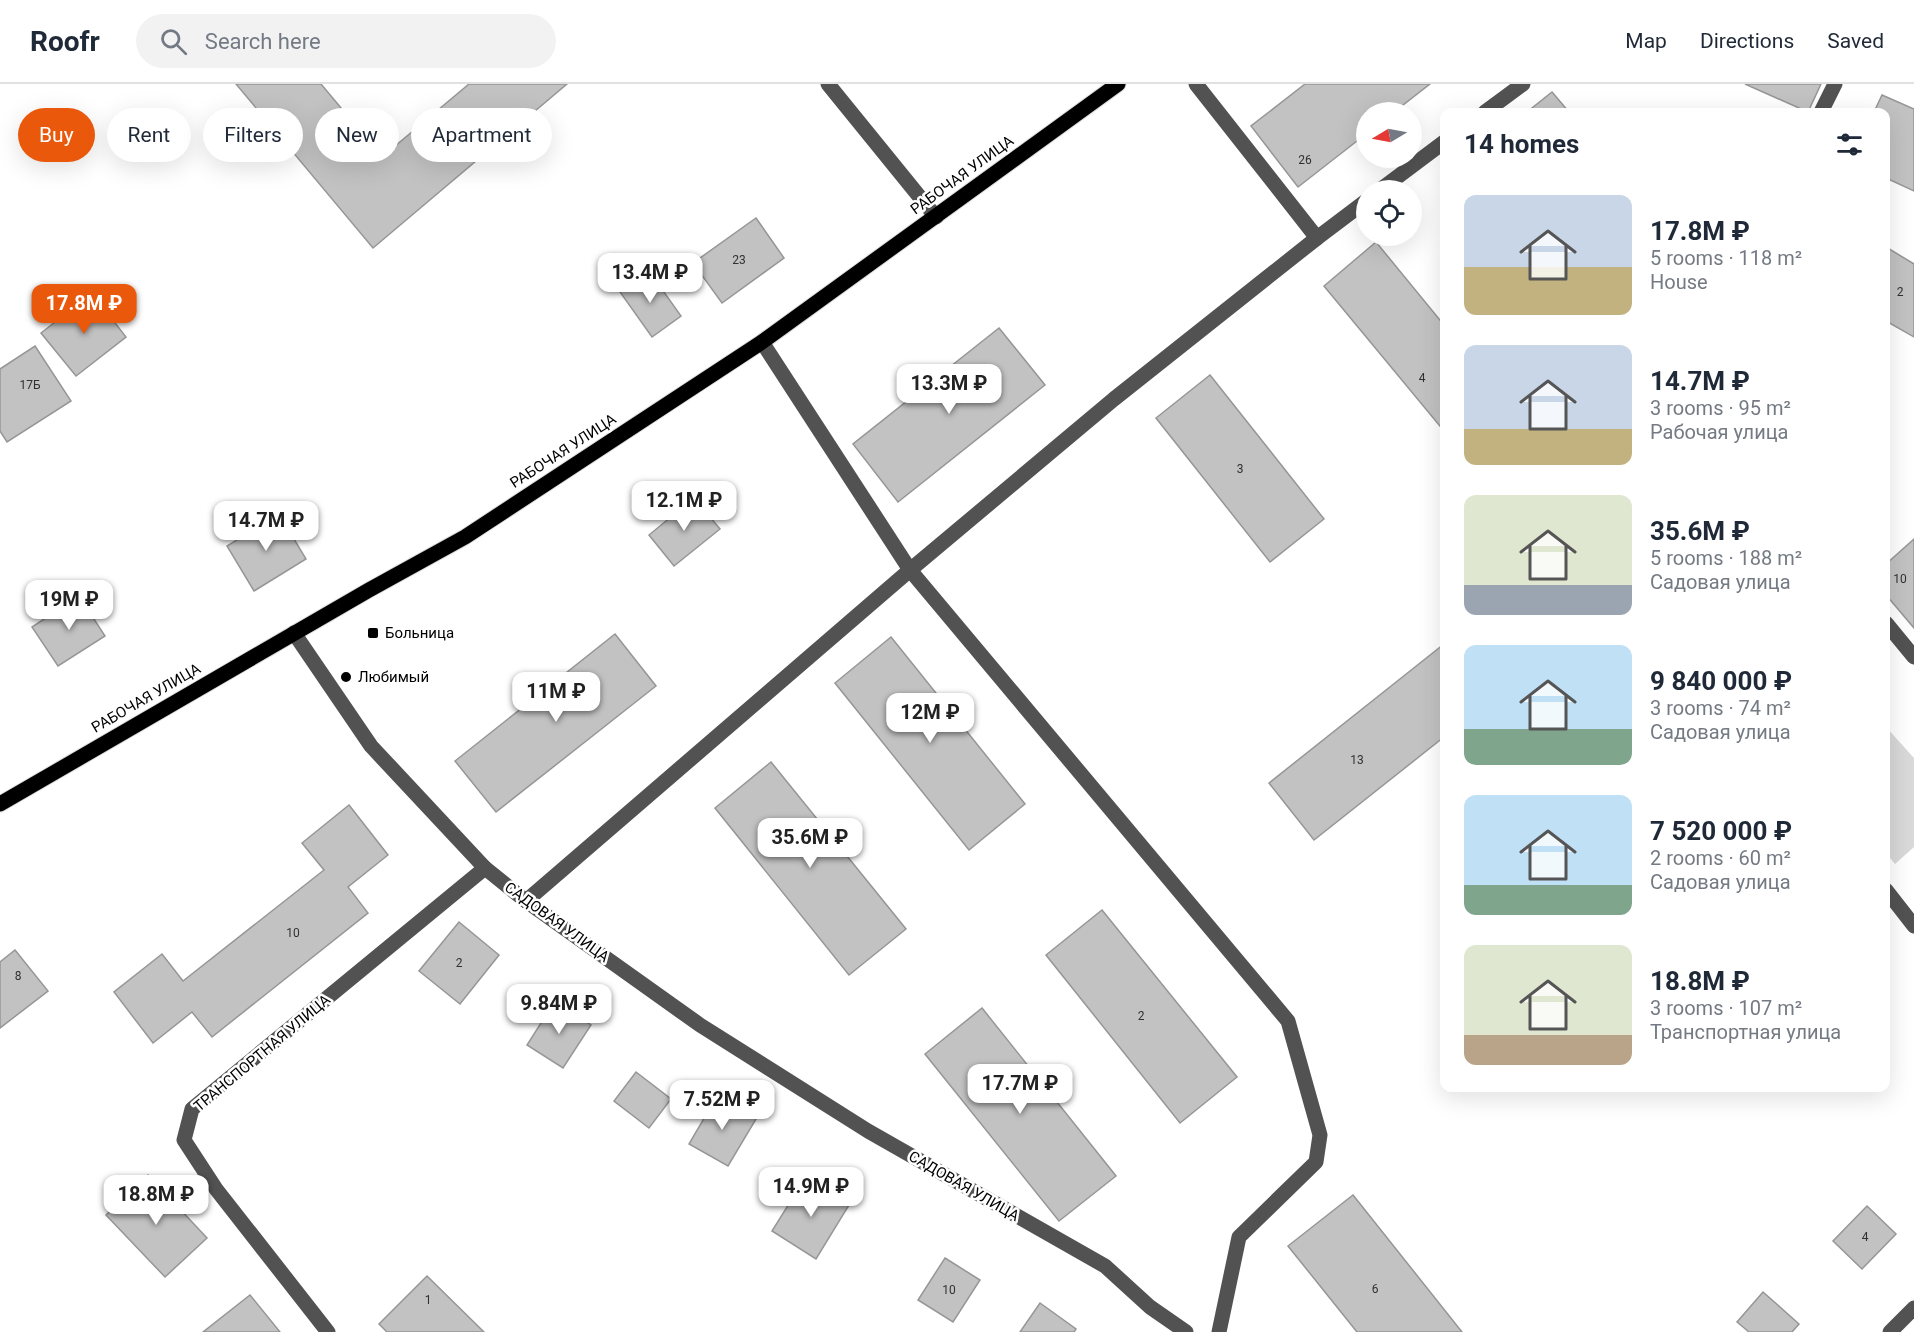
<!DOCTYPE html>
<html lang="en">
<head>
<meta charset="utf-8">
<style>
  :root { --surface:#fff; --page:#f2f2f3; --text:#1f2937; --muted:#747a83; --line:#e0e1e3; --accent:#ea580c }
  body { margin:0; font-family:Roboto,sans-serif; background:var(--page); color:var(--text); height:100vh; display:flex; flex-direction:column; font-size:22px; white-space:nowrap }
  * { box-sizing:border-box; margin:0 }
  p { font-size:20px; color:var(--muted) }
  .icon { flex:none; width:33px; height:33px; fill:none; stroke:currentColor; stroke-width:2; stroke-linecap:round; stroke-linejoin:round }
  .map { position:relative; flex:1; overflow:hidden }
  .panel { position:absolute; left:1440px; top:24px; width:450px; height:984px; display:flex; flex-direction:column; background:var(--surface); border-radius:12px; box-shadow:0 6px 24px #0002 }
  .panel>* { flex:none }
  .guide { position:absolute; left:18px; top:24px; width:570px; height:54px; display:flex; gap:12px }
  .needle { width:39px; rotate:260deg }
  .tools { position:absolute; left:1356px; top:18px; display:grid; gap:12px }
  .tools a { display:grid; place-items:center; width:66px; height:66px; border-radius:50%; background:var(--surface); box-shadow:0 6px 24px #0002; font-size:30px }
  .price { position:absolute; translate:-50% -51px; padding:0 14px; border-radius:12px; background:#fff; color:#222; font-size:20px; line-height:39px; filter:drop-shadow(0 2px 3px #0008) }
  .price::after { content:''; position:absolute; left:50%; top:36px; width:18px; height:14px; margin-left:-9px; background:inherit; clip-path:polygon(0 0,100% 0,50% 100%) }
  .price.on { background:var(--accent); color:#fff }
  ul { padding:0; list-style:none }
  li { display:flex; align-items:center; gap:18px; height:150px; padding:0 24px }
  li span { display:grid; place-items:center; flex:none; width:168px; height:120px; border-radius:12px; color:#555 }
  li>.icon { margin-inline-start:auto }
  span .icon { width:72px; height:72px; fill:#fffc; stroke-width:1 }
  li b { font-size:26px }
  h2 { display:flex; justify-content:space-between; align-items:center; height:72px; padding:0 24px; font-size:26px }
  .pill { padding:0 21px; border-radius:27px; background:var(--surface); box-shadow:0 6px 24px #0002; font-size:21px; line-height:54px }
  .pill.on { background:var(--accent); color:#fff }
  header { display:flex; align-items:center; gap:36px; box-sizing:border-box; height:84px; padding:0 30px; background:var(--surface); border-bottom:2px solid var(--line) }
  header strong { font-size:28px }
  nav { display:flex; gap:33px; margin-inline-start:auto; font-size:21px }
  .search { width:420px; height:54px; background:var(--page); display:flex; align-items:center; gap:15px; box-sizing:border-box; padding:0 21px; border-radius:33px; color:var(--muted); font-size:22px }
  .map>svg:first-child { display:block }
</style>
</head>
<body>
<header>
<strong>Roofr</strong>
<div class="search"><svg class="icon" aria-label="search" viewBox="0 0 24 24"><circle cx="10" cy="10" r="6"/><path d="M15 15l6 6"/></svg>Search here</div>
<nav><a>Map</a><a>Directions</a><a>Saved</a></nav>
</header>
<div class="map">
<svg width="1914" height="1248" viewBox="0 0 1914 1248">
  <rect width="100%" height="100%" fill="#fff"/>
  <polygon fill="#d9d9d9" points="1886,643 1914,674 1914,763 1895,780 1886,769"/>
  <g fill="#c2c2c2" stroke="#969696" stroke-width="1.5">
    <polygon points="236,0 321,0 382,73 469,0 567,0 373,164"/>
    <polygon points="1305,0 1430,0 1394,28 1366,28 1366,50 1298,103 1251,42"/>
    <polygon points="1745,0 1821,0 1808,28"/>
    <polygon points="1552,8 1569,28 1527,28"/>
    <polygon points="1882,11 1914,25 1914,107 1886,94 1886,28 1874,28"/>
    <polygon points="756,134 784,174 722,219 693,179"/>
    <polygon points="1376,158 1444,241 1444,347 1324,202"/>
    <polygon points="1886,163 1914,180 1914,253 1886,237"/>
    <polygon points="649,187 681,232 652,253 620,208"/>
    <polygon points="92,209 126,253 76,292 41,249"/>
    <polygon points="999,244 1045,301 898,418 853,360"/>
    <polygon points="35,262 71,317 7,358 0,347 0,285"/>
    <polygon points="1210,291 1324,435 1270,478 1156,334"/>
    <polygon points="694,414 720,445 674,482 649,451"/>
    <polygon points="279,430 306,475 254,507 227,462"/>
    <polygon points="1914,455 1914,544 1886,511 1886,480"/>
    <polygon points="79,512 105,552 58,582 32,543"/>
    <polygon points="615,550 656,602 496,728 455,677"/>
    <polygon points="891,553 1025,720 969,766 835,599"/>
    <polygon points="1444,560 1444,653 1314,756 1269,699"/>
    <polygon points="771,678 906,845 849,891 715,724"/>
    <polygon points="349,721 388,771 348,803 368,829 212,953 192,928 153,959 114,908 162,870 183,897 324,786 302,759"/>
    <polygon points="1102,826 1237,993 1180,1039 1046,871"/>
    <polygon points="459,838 499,871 460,920 419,887"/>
    <polygon points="15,866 48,907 0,944 0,878"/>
    <polygon points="555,917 591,941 563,984 527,961"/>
    <polygon points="982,924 1116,1092 1059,1137 925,970"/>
    <polygon points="636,988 671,1015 649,1044 614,1017"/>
    <polygon points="717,1012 756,1035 728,1082 689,1060"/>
    <polygon points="148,1091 207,1154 165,1193 106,1131"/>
    <polygon points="805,1094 849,1121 816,1175 772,1147"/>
    <polygon points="1353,1111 1462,1248 1357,1248 1288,1162"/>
    <polygon points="1867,1122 1896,1150 1862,1185 1833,1157"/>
    <polygon points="945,1174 980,1196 953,1238 918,1216"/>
    <polygon points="427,1192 484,1248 387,1248 379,1240"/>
    <polygon points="1763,1208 1799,1240 1792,1248 1749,1248 1737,1238"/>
    <polygon points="250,1211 280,1248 203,1248"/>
    <polygon points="1040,1219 1076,1245 1074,1248 1020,1248"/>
  </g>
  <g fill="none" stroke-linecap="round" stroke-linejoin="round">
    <defs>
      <polyline id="major" points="0,720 369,506 465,453 762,258 1118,0"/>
    </defs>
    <use href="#major" stroke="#dbdbdb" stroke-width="17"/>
    <g stroke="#525252" stroke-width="15">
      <polyline points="828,0 936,133"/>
      <polyline points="1196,0 1317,154 1366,117"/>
      <polyline points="1485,28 1523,0"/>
      <polyline points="1821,28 1835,0"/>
      <polyline points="1380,106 1444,58"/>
      <polyline points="762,258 910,486 1288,937 1320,1051 1316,1078 1239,1153 1219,1248"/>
      <polyline points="1886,539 1914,573"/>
      <polyline points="294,549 371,662 485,784 526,817 700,941 868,1047 1105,1182 1150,1223 1186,1248"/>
      <polyline points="1886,806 1914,842"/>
      <polyline points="526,817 910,486 1114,315 1317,154"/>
      <polyline points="328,1248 216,1105 184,1056 192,1025 485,784"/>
      <polyline points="1890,1248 1914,1224"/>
    </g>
    <use href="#major" stroke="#000" stroke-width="15"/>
  </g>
  <g fill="#000" stroke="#fff" stroke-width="2">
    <rect x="367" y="543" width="12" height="12" rx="3"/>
    <circle cx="346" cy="593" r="6"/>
  </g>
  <g text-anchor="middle" stroke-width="5" stroke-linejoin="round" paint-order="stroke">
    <g font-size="12" fill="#303030">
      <text x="1305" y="80">26</text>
      <text x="739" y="180">23</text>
      <text x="1900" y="212">2</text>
      <text x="1422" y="298">4</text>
      <text x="30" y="305">17Б</text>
      <text x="1240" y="389">3</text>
      <text x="1900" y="499">10</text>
      <text x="1357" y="680">13</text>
      <text x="293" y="853">10</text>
      <text x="459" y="883">2</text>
      <text x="18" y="896">8</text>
      <text x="1141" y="936">2</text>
      <text x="1865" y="1157">4</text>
      <text x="1375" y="1209">6</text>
      <text x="949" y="1210">10</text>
      <text x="428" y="1220">1</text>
    </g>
    <g font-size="15" fill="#000" stroke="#fff">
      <text transform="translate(962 91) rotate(-36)" y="5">РАБОЧАЯ УЛИЦА</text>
      <text transform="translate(563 367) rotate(-33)" y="5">РАБОЧАЯ УЛИЦА</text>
      <text transform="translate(146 614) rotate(-30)" y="5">РАБОЧАЯ УЛИЦА</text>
      <text transform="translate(557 838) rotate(36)" y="5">САДОВАЯ УЛИЦА</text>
      <text transform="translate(262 969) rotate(-40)" y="5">ТРАНСПОРТНАЯ УЛИЦА</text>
      <text transform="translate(964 1102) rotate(30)" y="5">САДОВАЯ УЛИЦА</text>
    </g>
    <g font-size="15" fill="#000" stroke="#fff" text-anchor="start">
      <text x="385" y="554">Больница</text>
      <text x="358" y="598">Любимый</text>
    </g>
  </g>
</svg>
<div class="tools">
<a><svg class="needle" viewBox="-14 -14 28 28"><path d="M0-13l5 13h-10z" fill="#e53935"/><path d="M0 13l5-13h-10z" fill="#747a83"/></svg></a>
<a><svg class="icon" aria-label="locate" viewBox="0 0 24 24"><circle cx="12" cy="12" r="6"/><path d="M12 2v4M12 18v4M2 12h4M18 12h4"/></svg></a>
</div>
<b class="price" style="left:650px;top:220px">13.4M ₽</b>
<b class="price on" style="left:84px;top:251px">17.8M ₽</b>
<b class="price" style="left:949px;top:331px">13.3M ₽</b>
<b class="price" style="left:684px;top:448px">12.1M ₽</b>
<b class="price" style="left:266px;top:468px">14.7M ₽</b>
<b class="price" style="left:69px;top:547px">19M ₽</b>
<b class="price" style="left:556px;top:639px">11M ₽</b>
<b class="price" style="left:930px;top:660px">12M ₽</b>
<b class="price" style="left:810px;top:785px">35.6M ₽</b>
<b class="price" style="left:559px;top:951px">9.84M ₽</b>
<b class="price" style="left:1020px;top:1031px">17.7M ₽</b>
<b class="price" style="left:722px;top:1047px">7.52M ₽</b>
<b class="price" style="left:811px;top:1134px">14.9M ₽</b>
<b class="price" style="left:156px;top:1142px">18.8M ₽</b>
<div class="guide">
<a class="pill on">Buy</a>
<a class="pill">Rent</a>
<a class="pill">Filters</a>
<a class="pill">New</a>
<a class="pill">Apartment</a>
</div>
<section class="panel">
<h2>14 homes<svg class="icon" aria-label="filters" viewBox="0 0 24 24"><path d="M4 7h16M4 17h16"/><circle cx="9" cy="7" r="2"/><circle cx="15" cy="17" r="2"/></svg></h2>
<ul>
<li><span style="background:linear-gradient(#c9d6e8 60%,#c2b280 0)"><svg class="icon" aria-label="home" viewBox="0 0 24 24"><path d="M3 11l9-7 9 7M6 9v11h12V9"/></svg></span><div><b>17.8M ₽</b><p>5 rooms · 118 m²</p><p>House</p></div></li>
<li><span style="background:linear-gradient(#c9d6e8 70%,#c2b280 0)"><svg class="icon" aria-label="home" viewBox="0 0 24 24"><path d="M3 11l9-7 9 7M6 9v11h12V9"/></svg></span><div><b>14.7M ₽</b><p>3 rooms · 95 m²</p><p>Рабочая улица</p></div></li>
<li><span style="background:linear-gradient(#dfe7d0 75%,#9aa5b1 0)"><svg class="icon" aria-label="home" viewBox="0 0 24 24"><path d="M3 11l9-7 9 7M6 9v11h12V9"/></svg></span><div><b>35.6M ₽</b><p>5 rooms · 188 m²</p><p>Садовая улица</p></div></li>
<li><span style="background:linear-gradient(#bfe0f5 70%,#7fa58c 0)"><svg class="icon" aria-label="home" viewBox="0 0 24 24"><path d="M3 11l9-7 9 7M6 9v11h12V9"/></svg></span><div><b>9 840 000 ₽</b><p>3 rooms · 74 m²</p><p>Садовая улица</p></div></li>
<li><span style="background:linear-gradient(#bfe0f5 75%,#7fa58c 0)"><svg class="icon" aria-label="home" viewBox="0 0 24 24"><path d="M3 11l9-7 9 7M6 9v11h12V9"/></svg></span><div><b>7 520 000 ₽</b><p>2 rooms · 60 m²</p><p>Садовая улица</p></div></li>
<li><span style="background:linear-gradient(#dfe7d0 75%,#b9a48a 0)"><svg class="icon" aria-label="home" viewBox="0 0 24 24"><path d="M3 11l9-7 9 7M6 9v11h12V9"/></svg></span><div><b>18.8M ₽</b><p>3 rooms · 107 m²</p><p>Транспортная улица</p></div></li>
</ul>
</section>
</div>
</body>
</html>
